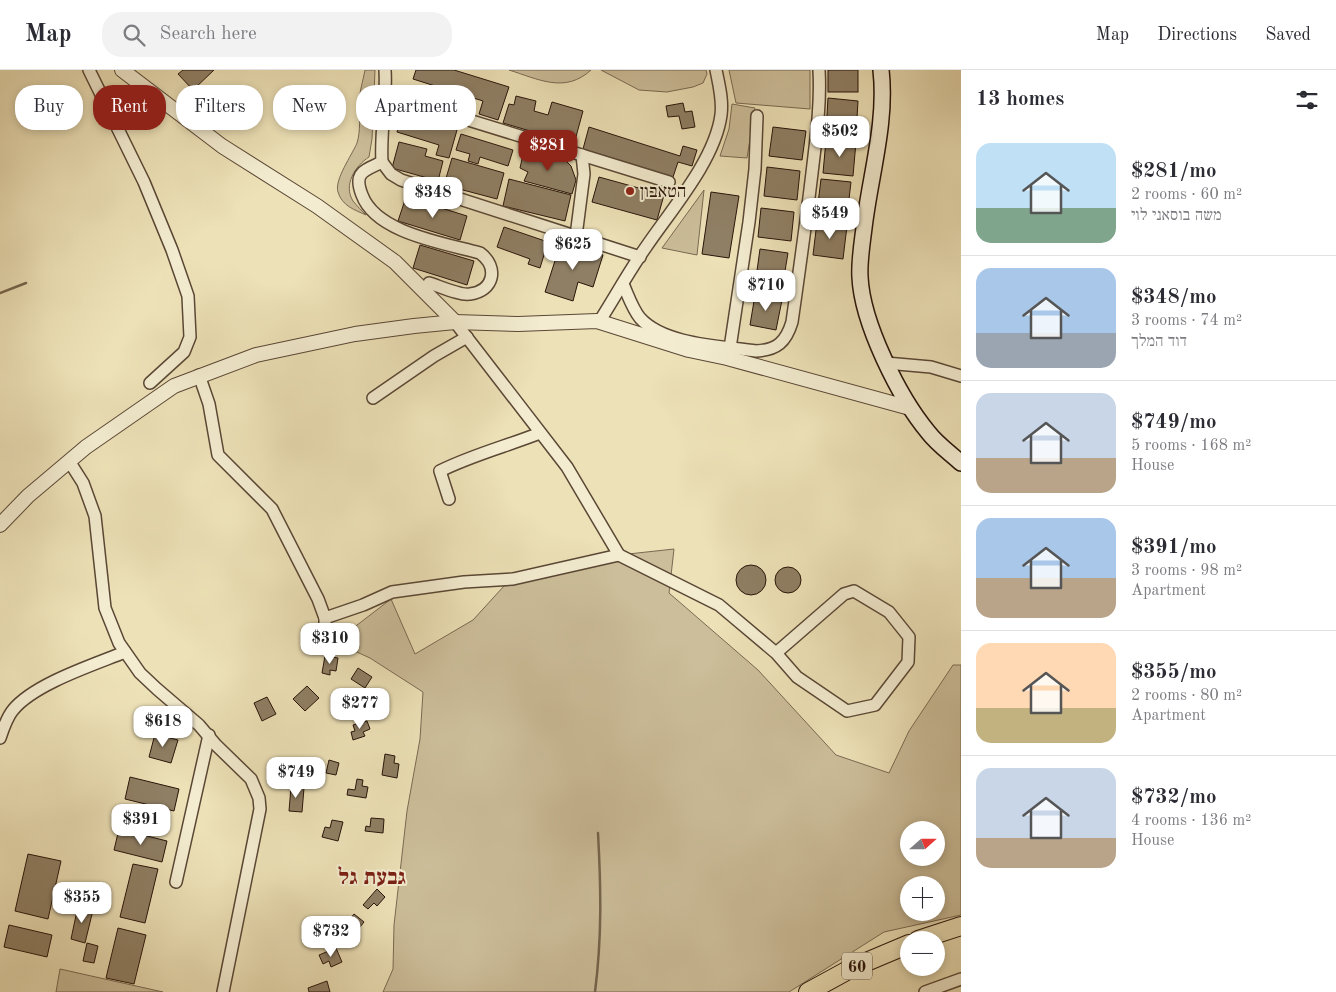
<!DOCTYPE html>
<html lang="en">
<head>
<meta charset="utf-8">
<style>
  :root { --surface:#fff; --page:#f2f2f3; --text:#2b2b33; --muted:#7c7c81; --line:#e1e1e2; --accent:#8f2418 }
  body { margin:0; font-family:"Old Standard TT","Frank Ruhl Libre",serif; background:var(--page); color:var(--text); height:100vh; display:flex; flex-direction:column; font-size:19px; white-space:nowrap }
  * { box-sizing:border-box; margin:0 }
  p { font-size:16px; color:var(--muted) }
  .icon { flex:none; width:28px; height:28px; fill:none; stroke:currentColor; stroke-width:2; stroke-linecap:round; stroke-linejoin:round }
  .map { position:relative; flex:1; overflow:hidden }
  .details { display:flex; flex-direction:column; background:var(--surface); width:375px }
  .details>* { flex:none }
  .top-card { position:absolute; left:15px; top:15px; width:475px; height:45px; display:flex; gap:10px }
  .needle { width:32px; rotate:69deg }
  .controls { position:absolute; left:900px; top:751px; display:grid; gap:10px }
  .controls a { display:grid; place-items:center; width:45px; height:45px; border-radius:50%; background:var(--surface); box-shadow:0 2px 8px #0003; font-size:25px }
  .price { position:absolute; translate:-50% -42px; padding:0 11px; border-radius:10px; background:#fff; color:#222; font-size:16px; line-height:32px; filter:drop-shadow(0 1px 2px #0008) }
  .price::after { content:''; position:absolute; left:50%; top:30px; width:15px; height:11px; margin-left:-8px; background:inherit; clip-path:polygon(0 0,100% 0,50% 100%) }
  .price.active { background:var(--accent); color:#fff }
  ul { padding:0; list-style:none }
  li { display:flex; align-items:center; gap:15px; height:125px; padding:0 15px }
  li+li { border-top:1px solid var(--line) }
  li span { display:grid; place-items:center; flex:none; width:140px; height:100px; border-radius:15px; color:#555 }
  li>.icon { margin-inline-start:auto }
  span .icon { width:60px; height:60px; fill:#fffc; stroke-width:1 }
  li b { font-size:21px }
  h2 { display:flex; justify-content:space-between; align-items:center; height:60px; padding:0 15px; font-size:21px }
  .chip { padding:0 18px; border-radius:20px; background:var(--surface); box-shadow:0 2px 8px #0003; font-size:18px; line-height:45px }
  .chip.active { background:var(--accent); color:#fff }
  header { display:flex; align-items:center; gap:30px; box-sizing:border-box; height:70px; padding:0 25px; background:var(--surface); border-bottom:1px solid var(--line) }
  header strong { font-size:24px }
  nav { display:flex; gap:28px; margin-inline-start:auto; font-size:18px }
  .search { width:350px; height:45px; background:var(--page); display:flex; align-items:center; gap:12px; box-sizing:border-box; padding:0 18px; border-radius:20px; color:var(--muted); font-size:19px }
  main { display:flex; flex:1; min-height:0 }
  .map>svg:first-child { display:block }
</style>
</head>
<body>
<header>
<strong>Map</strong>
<div class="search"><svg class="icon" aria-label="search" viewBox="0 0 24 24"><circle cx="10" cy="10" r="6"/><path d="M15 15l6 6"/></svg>Search here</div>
<nav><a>Map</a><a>Directions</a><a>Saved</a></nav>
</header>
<main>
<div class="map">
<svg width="961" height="922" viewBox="0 0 961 922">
  <rect width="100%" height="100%" fill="#ede1b7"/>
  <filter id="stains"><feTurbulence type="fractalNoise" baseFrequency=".004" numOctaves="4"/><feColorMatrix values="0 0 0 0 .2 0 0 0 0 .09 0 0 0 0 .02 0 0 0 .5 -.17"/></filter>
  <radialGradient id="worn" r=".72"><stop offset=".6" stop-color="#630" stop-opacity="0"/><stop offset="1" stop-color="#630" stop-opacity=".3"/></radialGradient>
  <g fill="#ccbe9a" stroke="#7a6952" fill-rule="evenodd">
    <path d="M365 0H375L372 69 369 87C355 96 343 115 353 131 357 136 362 141 366 145 355 140 342 136 338 122 334 110 352 85 357 73 361 60 359 47 359 34 359 23 363 11 365 0Z"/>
    <path d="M509 0H591C565 24 538 9 509 0Z"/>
    <polygon points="601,0 706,0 707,4 703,13 693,17 667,22 639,20"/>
    <polygon points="729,0 810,0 810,39 736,33"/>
    <polygon points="732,34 755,38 747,88 720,86 729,59"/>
    <polygon points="704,120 697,185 662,178"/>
    <path d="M674 479 669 523 758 600 836 685 889 703 909 661 953 595H961V845L884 862 789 922H383L393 899 394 855 407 741 420 669 423 622 370 588 339 574 348 562 391 529 415 584 473 550 504 516 619 485ZM909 760H936V788H909ZM909 815H936V842H909Z"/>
    <polygon points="60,899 163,922 56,922"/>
  </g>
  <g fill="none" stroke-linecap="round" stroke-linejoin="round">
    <g stroke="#76654e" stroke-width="2.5">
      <polyline points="0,223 26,213"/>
      <path d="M595 922C602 867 601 818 598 763"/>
    </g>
  </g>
  <g fill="#8f7f64" stroke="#29140a">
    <polygon points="183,0 214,0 193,20 178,4"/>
    <polygon points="416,0 454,0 509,17 498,50 479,44 483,31 413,9"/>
    <rect x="828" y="0" width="30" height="22"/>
    <polygon points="516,26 536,31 534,41 548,45 552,32 583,41 574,74 503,53 509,34 514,35"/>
    <polygon points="828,28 858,31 856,64 826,61"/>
    <polygon points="683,33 685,42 692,41 695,57 682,59 679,46 668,47 666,36"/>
    <polygon points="402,44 457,60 449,88 436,85 439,75 397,62"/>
    <polygon points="589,57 680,86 683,76 697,80 692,96 678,92 673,107 583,79"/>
    <polygon points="773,57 806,61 802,90 769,86"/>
    <polygon points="461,64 513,80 508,96 480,87 478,94 468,91 470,84 456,80"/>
    <polygon points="826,70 856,72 853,106 823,103"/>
    <polygon points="399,72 427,79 425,86 443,91 438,111 392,98"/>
    <polygon points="524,80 566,91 571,96 576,110 572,124 524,111 528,102 520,98"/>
    <polygon points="452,88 504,103 497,129 444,115"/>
    <polygon points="767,97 800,101 797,130 764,126"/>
    <polygon points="599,107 664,125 657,150 592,132"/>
    <polygon points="509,109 571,125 565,151 503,136"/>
    <polygon points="821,109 851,112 847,146 817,142"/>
    <polygon points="711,122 739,126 729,188 702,184"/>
    <polygon points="406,127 467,146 460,170 398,151"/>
    <polygon points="761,138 794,142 791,171 758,167"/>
    <polygon points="817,152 847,156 843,189 813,185"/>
    <polygon points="504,157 548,172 540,198 528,194 530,189 497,177"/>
    <polygon points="561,172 603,185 593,217 578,212 573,231 545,222"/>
    <polygon points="420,175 474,191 467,215 413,198"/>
    <polygon points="760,179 788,183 783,213 756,208"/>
    <polygon points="755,225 782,230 776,260 750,255"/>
    <circle cx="751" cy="510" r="15"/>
    <circle cx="788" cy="510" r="13"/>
    <polygon points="325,586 338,588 336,601 330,600 330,605 322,603"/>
    <polygon points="358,598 372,607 365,618 351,609"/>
    <polygon points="307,616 319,628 305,641 293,629"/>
    <polygon points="267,627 276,644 262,651 254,633"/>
    <polygon points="367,651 370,659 363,662 365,666 353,670 351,662 355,661 353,655"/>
    <polygon points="155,664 178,670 171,693 149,687"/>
    <polygon points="385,684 395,686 394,693 399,694 397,708 382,705"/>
    <polygon points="329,690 339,693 336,705 326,703"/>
    <polygon points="130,707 179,719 174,741 125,729"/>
    <polygon points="357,709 363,710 362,716 368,717 366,728 347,725 348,719 355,720"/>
    <polygon points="291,717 304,718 302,742 289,741"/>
    <polygon points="371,748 384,749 383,763 365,761 366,756 370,757"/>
    <polygon points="332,750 343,752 338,771 322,767 325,757 330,758"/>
    <polygon points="119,759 167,771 162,792 114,780"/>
    <polygon points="28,784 61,791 48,849 15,841"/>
    <polygon points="133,794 158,799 145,853 120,847"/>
    <polygon points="377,819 385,827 377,836 374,833 368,839 363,835"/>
    <polygon points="78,836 93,840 85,873 71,869"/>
    <polygon points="354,844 364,852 352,867 342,859"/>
    <polygon points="9,855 52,865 47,887 4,877"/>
    <polygon points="118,858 146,865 134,914 106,908"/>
    <polygon points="87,873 98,876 94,893 83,891"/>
    <polygon points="336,878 342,892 331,897 329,891 323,894 319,885"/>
    <polygon points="327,911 330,922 309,922 308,918"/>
  </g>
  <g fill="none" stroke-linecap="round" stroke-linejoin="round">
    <defs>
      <g id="minor">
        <polyline points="89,0 144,112 172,180 188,226 190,267 184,282 150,313"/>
        <path d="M385 0C387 31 380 61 382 92 364 101 353 102 362 125 376 163 444 173 480 183 499 197 494 221 470 224 461 226 439 216 429 213"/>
        <polyline points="386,22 436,40 669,112"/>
        <polyline points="382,92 391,104 401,110 640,187"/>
        <polyline points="576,166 584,104 582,85"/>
        <path d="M623 214C628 225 632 238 640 248 664 275 721 276 756 281 777 280 786 272 792 252 799 203 806 153 812 103 816 69 821 34 819 0"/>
        <polyline points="455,252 567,397 619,485 719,535 776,583 797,607 847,641 875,635 908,592 909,567 889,542 854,521 844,524 776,583"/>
        <path d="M599 252C615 227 629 201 646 177 671 140 715 90 721 45 723 30 719 15 716 0"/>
        <polyline points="730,278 749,152 755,99 757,46"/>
        <polyline points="886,293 931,297 961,306"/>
        <polyline points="199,305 209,334 218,385 272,439 318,529 325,548 325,563"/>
        <polyline points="373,328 434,286 467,267"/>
        <polyline points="69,391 83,413 95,446 105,538 119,573 140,603 157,619 199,655 216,675 251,709 259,728 260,739 223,922"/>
        <path d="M449 429 440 401C472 385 507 376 540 363"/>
        <polyline points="325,548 363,535 392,522 464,512 513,509 619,485"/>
        <path d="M0 668C3 659 7 647 13 640 34 614 93 595 125 582"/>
        <polyline points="176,812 209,665"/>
        <polyline points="925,922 961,909"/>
      </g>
      <g id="tertiary">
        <polyline points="122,0 222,76 317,136 395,192 455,252"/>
        <polyline points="0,455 28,426 86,377 174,316 256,285 355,264 414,256 455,252 518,254 597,251 689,280 727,288 910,338"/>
      </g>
      <path id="secondary" d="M881 0C887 53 870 106 864 158 862 174 859 192 860 207 862 253 899 327 928 362 937 374 950 383 961 393"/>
      <g id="trunk">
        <polyline points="918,870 961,856"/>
        <polyline points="808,922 852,898 909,874"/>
      </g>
    </defs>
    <use href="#minor" stroke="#5a4735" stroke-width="14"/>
    <use href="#tertiary" stroke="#5a4735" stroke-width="16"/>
    <use href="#secondary" stroke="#29140a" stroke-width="18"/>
    <use href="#trunk" stroke="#29140a" stroke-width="20"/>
    <use href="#minor" stroke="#f3ecd0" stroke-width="11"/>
    <use href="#tertiary" stroke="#f3ecd0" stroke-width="14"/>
    <use href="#secondary" stroke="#f3ecd0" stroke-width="15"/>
    <use href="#trunk" stroke="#ede1b7" stroke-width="18"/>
  </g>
  <circle fill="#8f2418" stroke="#f3ecd0" stroke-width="2" cx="630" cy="121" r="5"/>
  <g text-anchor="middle" stroke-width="4" stroke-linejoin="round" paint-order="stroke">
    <rect fill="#f3ecd0" stroke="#665545" stroke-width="1" x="842" y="882.5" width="30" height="27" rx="4"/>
    <g font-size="16" font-weight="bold" fill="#29140a">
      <text x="857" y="902">60</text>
    </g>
    <g font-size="18" fill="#29140a" stroke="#f3ecd0" text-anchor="start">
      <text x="640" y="127">הטאבון</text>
    </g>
    <g font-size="22" font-weight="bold" fill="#7a1f14" stroke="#f3ecd0">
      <text x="372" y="814">גבעת גל</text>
    </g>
  </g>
  <rect width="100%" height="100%" filter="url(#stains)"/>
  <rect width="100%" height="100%" fill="url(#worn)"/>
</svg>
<div class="controls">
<a><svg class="needle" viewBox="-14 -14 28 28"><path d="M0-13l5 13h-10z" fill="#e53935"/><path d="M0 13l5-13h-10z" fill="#7c7c81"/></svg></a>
<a>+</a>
<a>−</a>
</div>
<b class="price" style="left:840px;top:88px">$502</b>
<b class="price active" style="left:548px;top:102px">$281</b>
<b class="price" style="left:433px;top:149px">$348</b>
<b class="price" style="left:830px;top:170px">$549</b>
<b class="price" style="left:573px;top:201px">$625</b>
<b class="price" style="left:766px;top:242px">$710</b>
<b class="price" style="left:330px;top:595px">$310</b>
<b class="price" style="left:360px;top:660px">$277</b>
<b class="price" style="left:163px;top:678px">$618</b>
<b class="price" style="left:296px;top:729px">$749</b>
<b class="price" style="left:141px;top:776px">$391</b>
<b class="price" style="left:82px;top:854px">$355</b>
<b class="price" style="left:331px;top:888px">$732</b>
<div class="top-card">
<a class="chip">Buy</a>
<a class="chip active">Rent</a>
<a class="chip">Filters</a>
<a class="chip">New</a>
<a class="chip">Apartment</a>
</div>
</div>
<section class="details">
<h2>13 homes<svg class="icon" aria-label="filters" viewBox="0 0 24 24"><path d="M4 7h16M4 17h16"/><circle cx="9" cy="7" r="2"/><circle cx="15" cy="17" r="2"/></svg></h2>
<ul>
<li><span style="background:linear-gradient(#bfe0f5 65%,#7fa58c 0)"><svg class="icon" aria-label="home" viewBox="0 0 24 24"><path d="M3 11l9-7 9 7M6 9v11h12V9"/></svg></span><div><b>$281/mo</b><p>2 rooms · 60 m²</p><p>משה בוסאני לוי</p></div></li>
<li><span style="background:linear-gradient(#a9c7e8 65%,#9aa5b1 0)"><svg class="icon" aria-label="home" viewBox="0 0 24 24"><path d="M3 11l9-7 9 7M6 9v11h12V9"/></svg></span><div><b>$348/mo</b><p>3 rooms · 74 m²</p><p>דוד המלך</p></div></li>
<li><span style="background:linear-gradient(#c9d6e8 65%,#b9a48a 0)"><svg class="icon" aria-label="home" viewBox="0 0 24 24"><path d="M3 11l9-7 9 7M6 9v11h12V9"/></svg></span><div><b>$749/mo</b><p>5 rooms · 168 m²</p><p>House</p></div></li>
<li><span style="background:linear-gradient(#a9c7e8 60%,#b9a48a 0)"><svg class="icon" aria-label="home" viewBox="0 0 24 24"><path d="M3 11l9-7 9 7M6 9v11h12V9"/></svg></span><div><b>$391/mo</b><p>3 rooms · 98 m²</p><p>Apartment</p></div></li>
<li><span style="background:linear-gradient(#ffd9b3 65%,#c2b280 0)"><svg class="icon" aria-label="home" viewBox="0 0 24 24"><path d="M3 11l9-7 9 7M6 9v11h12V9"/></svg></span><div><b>$355/mo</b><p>2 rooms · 80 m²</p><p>Apartment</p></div></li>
<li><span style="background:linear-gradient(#c9d6e8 70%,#b9a48a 0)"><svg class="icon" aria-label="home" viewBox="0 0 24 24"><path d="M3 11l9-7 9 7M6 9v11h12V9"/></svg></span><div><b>$732/mo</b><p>4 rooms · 136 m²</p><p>House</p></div></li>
</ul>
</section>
</main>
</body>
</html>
